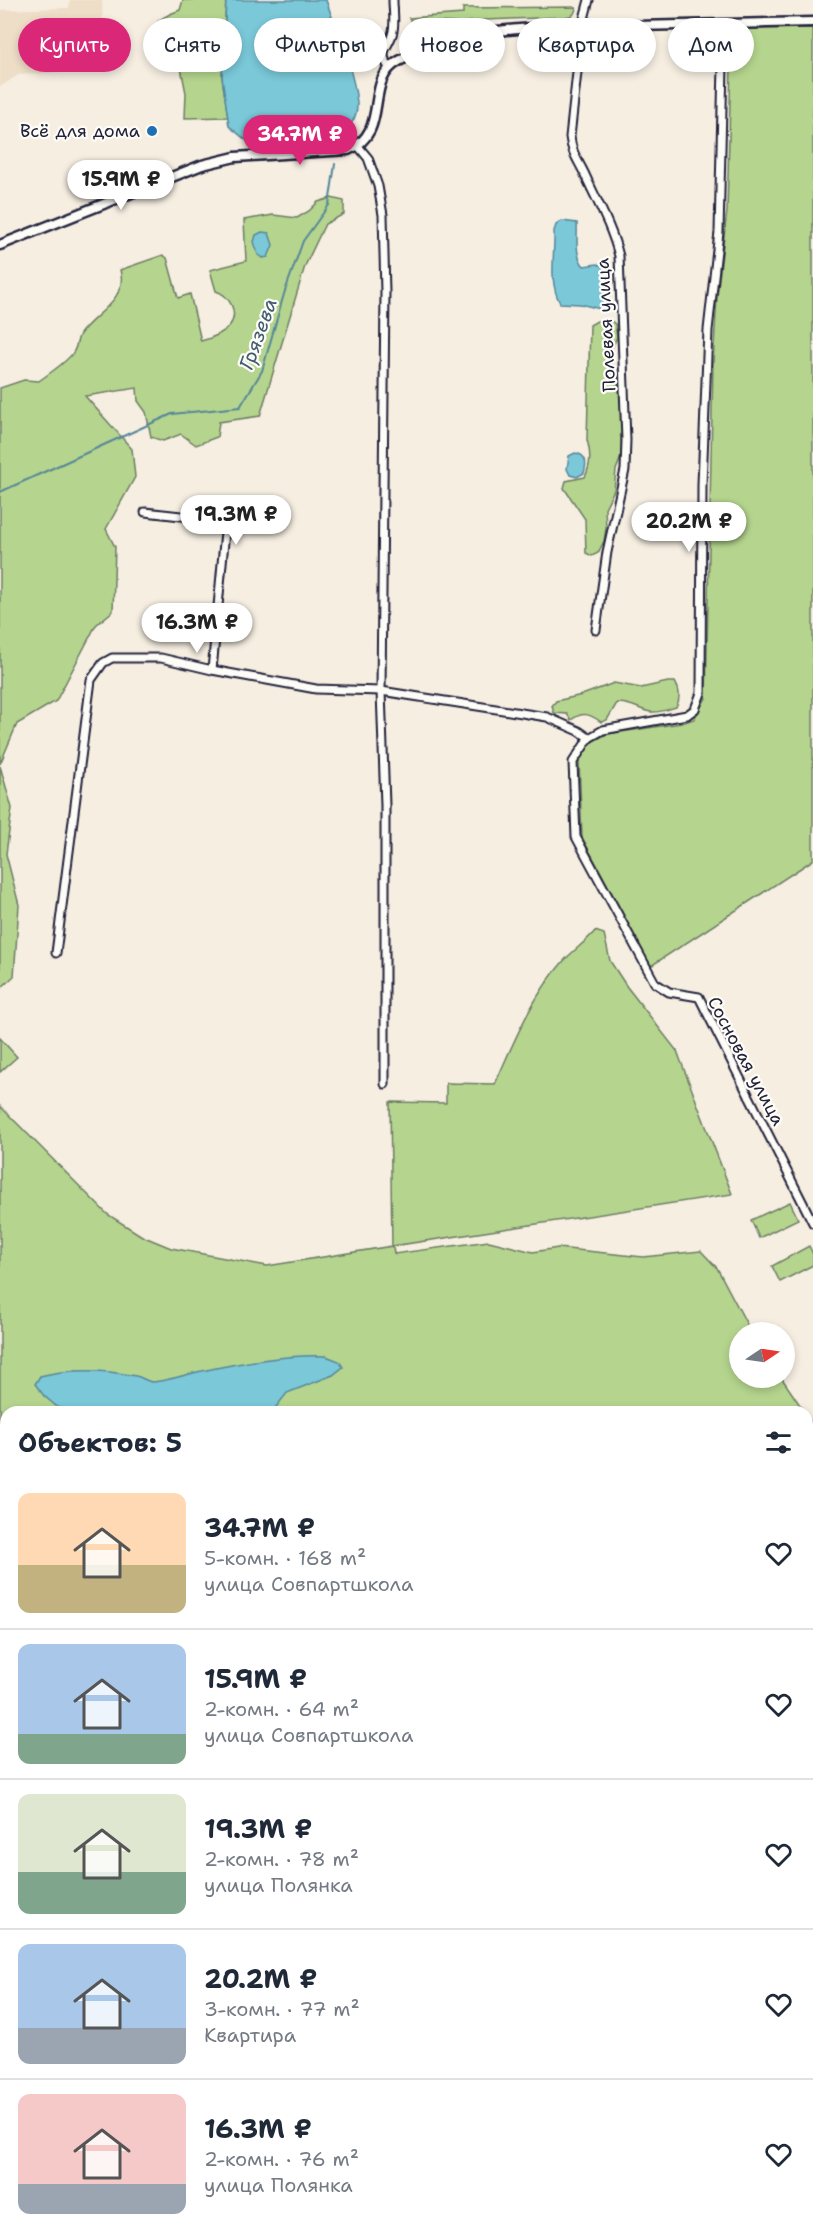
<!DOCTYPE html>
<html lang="ru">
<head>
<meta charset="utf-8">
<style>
  :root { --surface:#fff; --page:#f2f2f3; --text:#1f2937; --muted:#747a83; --line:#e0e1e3; --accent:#db2777 }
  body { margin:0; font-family:"Shantell Sans",sans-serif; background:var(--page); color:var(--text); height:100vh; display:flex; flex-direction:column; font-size:22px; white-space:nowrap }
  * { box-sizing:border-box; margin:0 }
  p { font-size:20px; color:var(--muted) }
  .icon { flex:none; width:33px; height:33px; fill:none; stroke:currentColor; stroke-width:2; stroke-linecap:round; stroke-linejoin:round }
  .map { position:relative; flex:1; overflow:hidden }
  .side { position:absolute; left:0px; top:1406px; width:813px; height:836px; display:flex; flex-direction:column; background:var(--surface); border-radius:18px 18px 0 0; box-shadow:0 3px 9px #0003 }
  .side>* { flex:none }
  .hud { position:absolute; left:18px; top:18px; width:777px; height:54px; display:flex; gap:12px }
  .needle { width:39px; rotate:77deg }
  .controls { position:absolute; left:729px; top:1322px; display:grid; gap:12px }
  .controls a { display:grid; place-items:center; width:66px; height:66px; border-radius:50%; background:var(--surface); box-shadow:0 3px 9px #0003; font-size:30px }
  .price { position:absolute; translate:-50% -51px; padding:0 14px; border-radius:21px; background:#fff; color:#222; font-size:20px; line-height:39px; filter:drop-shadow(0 2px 3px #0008) }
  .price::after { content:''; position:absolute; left:50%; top:36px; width:18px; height:14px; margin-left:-9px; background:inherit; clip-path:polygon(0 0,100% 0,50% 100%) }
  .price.active { background:var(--accent); color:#fff }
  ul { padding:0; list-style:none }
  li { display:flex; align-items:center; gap:18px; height:150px; padding:0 18px }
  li+li { border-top:2px solid var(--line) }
  li span { display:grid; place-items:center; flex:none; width:168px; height:120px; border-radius:12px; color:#555 }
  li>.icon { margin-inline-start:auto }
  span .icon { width:72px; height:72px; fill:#fffc; stroke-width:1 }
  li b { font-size:26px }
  h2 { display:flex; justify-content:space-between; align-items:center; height:72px; padding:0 18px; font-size:26px }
  .tag { padding:0 21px; border-radius:27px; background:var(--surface); box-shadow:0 3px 9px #0003; font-size:21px; line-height:54px }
  .tag.active { background:var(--accent); color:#fff }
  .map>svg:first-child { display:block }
</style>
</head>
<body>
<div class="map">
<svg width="813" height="2240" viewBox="0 0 813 2240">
  <rect width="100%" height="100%" fill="#f6eee1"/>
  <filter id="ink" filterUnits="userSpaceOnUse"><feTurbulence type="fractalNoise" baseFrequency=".0167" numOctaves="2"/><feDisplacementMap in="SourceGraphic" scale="12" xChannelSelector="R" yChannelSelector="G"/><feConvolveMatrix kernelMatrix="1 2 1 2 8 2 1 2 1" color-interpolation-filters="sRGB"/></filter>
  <g filter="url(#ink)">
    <polygon fill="#eeddc7" points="70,0 102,0 104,63 74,71 18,75 0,87 0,10 69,8"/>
    <g fill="#b5d58e" stroke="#6c7c64" stroke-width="1.5">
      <path d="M183 0H226L222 77 228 117 185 118 186 93 181 68 150 48C153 22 156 19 180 10Z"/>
      <path d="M576 7C575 15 573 16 565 17L484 20 458 23 411 21 409 18 463 14V8Z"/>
      <polygon points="813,28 813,860 651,966 582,837 579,760 591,742 607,734 682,723 694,719 706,698 713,363 717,297 727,211 732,29"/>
      <path d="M331 198 344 201V214L325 224 305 266 260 416 219 422 217 437 196 445 181 434 163 441 151 437 146 412 138 401 137 388 85 396 132 449 135 477 106 529 115 547 113 611 96 625 56 701 17 724 0 764V388L24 380 39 381C48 374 69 361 74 351 77 346 77 339 80 334 94 314 129 299 120 270L163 255 167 258 178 298 190 294 201 341C210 339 224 333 230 325 239 312 229 295 216 291L210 270 246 261 244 220 273 215 297 218 309 211 318 202Z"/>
      <path d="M610 320 615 324 617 337 609 355V363L617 373 618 387 622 399 621 457 616 470 614 490 605 508 606 528 604 541 598 553 592 556 586 553 585 519 564 488 566 481 585 477C591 464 591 454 587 440L590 325 597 321Z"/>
      <path d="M668 682H675C680 690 681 698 676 707 669 709 659 713 651 712 639 710 633 703 617 703L607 720 601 722C590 714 583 711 571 720L567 714 554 713 552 706 556 701 582 695 614 683 641 688Z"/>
      <polygon points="0,766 12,808 6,854 19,905 14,976 0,989"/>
      <path d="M595 931 604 934 610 961 627 987 677 1051 732 1194 393 1246 394 1254 489 1241 533 1252 558 1248 643 1257 701 1251 717 1268 751 1332H740V1377H781L804 1411 6 1412V1848L0 1845V1106L107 1214 142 1236 171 1248 267 1266 392 1246 390 1102 446 1103V1083L495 1084C514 1042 531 998 562 963 572 951 585 943 595 931Z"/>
      <polygon points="0,1038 17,1057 0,1072"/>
      <polygon points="790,1202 798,1219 759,1238 751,1220"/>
      <polygon points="809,1246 813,1254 813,1265 780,1282 772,1266"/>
      <polygon points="807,1416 813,1425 813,1763 807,1771"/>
      <polygon points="813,2004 813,2240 666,2240 669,2235 807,2235 807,2013"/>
      <polygon points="6,2017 6,2235 643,2235 641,2240 0,2240 0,2020"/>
    </g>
    <g fill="#7ac8d8" stroke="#578699" stroke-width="1.5">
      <path d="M226 0H326C337 32 353 68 357 102 358 119 348 132 333 137L247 141 229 126 222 77Z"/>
      <path d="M562 221 577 223C578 237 574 255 584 266L597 264 603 266C608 277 608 301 600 309L580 304 560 303C548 281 555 255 554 231L556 225Z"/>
      <polygon points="262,232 269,233 273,245 268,257 263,258 258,255 254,242 256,235"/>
      <path d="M575 453C587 455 587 463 584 473L577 477 570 475 567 469 569 456Z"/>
      <path d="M326 1356 339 1361 343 1367 333 1375 287 1393 273 1411H62L44 1396 35 1384 40 1376C71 1368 105 1370 136 1376 142 1377 147 1382 153 1382 169 1381 186 1374 202 1371 240 1363 287 1354 326 1356Z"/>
    </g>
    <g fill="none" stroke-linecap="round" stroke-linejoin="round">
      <polyline stroke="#578699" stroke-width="2" points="0,492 172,414 240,407 262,371 284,294 303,241 329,205 335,164"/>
      <defs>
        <g id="minor">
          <path d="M589 0 582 26 570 137C572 155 579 161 586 177 598 203 612 228 619 256L626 440 625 470 607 552 596 630"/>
          <polyline points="724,24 719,232 708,330 702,484 701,693 695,709 687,715 603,730 589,738 573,762 576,837 655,983 669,992 699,997 813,1223"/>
          <path d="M389 68C377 49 390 48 393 31 395 21 393 10 393 0"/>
          <polyline points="358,146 368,158 378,186 383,215 385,292 381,691 385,805 385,1084"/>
          <polyline points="145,512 226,521 212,670"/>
          <polyline points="56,953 91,680 103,663 112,658 161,658 212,670 316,689 381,691 547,717 579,731 589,738"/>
        </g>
        <path id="tertiary" d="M0 245 202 165 235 157 348 150C392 132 362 81 399 61 471 22 556 27 635 26 695 25 754 23 813 22"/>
      </defs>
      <use href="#minor" stroke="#22223b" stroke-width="11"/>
      <use href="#tertiary" stroke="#22223b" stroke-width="13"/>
      <use href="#minor" stroke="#fdfcf7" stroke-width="7"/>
      <use href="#tertiary" stroke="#fdfcf7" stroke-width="8"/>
    </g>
  </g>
  <circle fill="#1f6fb2" stroke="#fdfcf7" stroke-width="2" cx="152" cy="131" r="6"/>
  <g text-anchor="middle" stroke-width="4.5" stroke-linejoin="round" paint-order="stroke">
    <g font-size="18" fill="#22223b" stroke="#fdfcf7" text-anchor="end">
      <text x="140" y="137">Всё для дома</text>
    </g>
    <g font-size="18" fill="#22223b" stroke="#fdfcf7">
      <text transform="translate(606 325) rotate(-93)" y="6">Полевая улица</text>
      <text transform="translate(746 1061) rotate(62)" y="6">Сосновая улица</text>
    </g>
    <g font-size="20" font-style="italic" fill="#415c72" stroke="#fdfcf7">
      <text transform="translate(258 334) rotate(-70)" y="7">Грязева</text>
    </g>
  </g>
</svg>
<div class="controls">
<a><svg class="needle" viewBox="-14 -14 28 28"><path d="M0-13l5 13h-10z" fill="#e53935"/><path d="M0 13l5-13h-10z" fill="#747a83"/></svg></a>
</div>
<b class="price active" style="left:300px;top:166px">34.7M ₽</b>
<b class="price" style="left:121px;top:211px">15.9M ₽</b>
<b class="price" style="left:236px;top:546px">19.3M ₽</b>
<b class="price" style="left:689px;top:553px">20.2M ₽</b>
<b class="price" style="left:197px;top:654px">16.3M ₽</b>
<div class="hud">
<a class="tag active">Купить</a>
<a class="tag">Снять</a>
<a class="tag">Фильтры</a>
<a class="tag">Новое</a>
<a class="tag">Квартира</a>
<a class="tag">Дом</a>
</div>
<section class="side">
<h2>Объектов: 5<svg class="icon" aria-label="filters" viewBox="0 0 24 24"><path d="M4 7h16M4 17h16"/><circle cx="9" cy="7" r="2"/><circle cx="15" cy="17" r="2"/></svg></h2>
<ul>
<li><span style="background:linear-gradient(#ffd9b3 60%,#c2b280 0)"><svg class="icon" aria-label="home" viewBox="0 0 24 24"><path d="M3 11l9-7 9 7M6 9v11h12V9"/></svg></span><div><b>34.7M ₽</b><p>5-комн. · 168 m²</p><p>улица Совпартшкола</p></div><svg class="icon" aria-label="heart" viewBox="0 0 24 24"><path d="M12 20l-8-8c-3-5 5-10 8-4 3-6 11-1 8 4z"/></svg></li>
<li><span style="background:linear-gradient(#a9c7e8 75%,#7fa58c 0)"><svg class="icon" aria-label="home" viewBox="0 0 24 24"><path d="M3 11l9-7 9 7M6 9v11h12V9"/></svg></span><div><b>15.9M ₽</b><p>2-комн. · 64 m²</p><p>улица Совпартшкола</p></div><svg class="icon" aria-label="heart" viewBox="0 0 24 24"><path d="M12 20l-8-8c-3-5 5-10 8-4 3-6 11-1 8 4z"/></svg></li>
<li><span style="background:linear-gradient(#dfe7d0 65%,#7fa58c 0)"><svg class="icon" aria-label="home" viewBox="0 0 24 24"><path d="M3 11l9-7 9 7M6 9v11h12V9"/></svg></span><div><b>19.3M ₽</b><p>2-комн. · 78 m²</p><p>улица Полянка</p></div><svg class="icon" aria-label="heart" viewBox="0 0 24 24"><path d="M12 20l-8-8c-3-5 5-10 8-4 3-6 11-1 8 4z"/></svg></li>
<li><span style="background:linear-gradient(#a9c7e8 70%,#9aa5b1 0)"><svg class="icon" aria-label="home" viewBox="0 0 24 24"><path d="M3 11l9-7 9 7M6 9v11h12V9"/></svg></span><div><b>20.2M ₽</b><p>3-комн. · 77 m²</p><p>Квартира</p></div><svg class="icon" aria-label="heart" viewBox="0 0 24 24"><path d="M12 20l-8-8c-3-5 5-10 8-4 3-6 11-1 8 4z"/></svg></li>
<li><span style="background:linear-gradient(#f6c9c9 75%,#9aa5b1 0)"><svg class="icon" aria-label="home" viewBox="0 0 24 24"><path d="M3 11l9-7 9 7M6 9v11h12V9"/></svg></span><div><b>16.3M ₽</b><p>2-комн. · 76 m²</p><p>улица Полянка</p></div><svg class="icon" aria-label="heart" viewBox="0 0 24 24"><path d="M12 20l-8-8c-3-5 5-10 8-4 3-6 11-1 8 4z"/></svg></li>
</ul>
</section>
</div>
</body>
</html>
